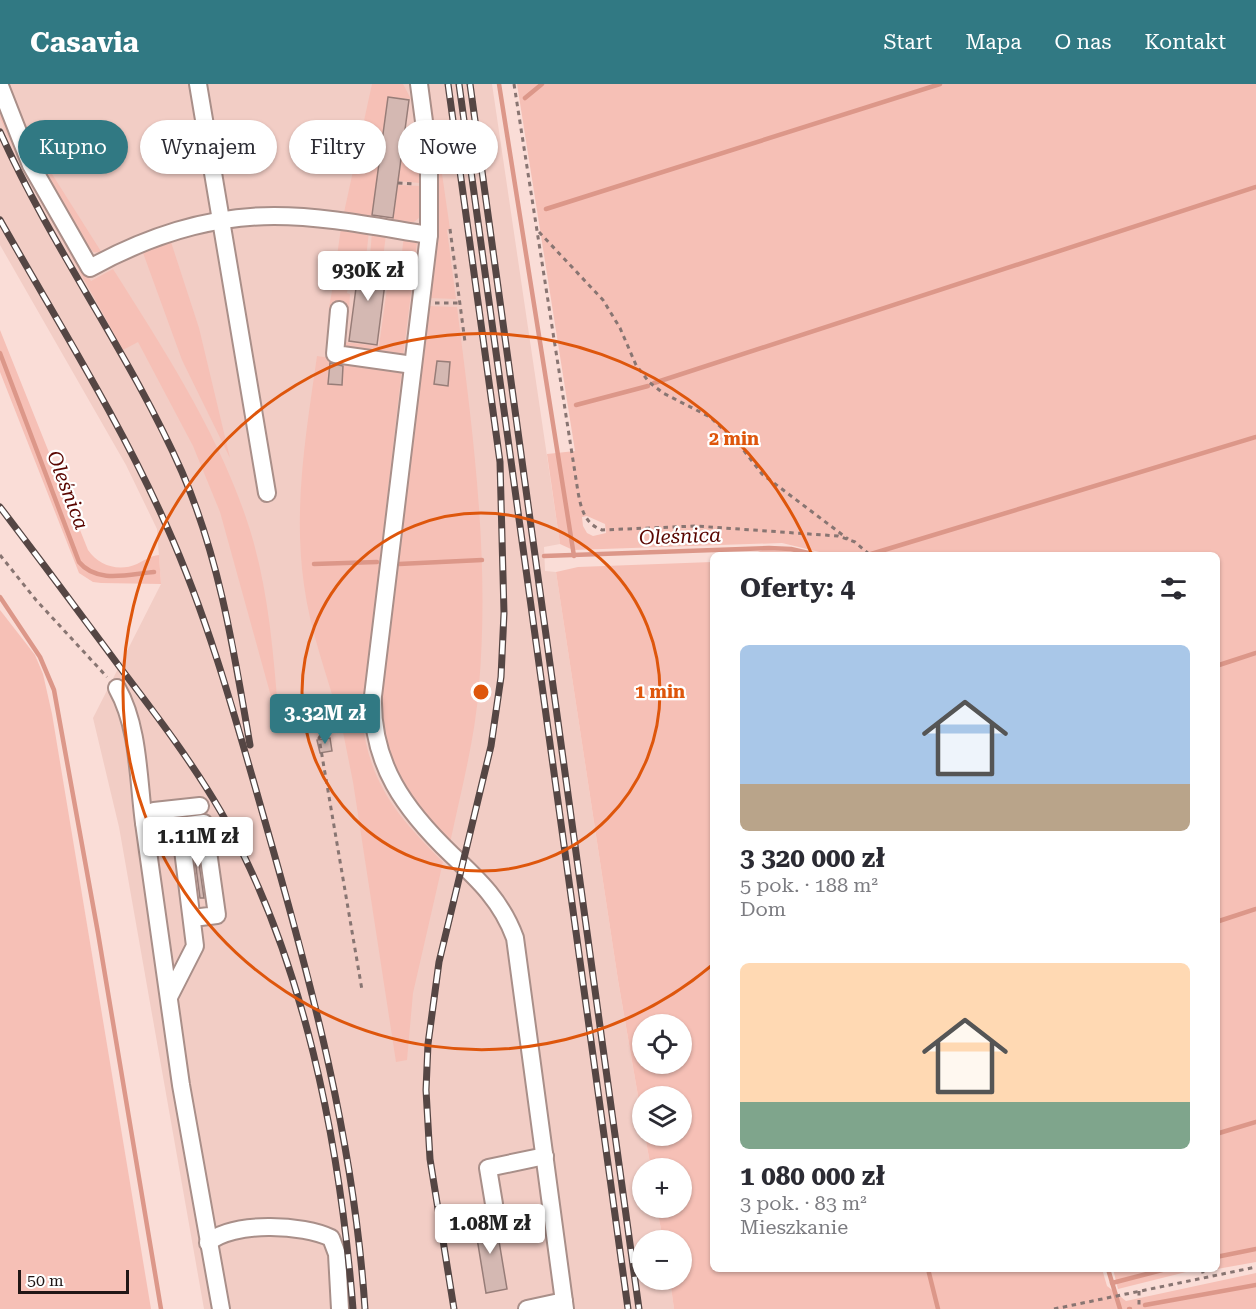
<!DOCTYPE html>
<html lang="pl">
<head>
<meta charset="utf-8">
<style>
  :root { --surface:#fff; --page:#f2f2f3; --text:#2b2b33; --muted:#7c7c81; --accent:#317983 }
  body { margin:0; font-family:"Roboto Serif",serif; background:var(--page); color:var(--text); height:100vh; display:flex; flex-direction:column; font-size:22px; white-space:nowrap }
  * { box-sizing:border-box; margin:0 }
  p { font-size:20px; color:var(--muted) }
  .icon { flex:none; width:33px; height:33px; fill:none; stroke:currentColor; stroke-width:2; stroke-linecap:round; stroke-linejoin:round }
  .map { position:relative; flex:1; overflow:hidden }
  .sheet { position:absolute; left:710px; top:468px; width:510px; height:720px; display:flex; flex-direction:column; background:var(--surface); border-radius:9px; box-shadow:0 2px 4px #0004 }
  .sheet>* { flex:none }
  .top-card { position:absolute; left:18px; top:36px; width:570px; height:54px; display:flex; gap:12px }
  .tools { position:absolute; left:632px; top:930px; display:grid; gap:12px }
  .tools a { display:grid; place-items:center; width:60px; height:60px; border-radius:50%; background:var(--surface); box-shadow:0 2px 4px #0004; font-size:30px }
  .scale { position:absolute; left:18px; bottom:15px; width:111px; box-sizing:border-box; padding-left:6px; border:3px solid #201615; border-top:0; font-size:16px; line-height:21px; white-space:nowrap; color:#201615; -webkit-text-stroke:4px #fff; paint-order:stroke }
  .price { position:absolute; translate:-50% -51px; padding:0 14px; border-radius:6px; background:#fff; color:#222; font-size:20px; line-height:39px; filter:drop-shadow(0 2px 3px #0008) }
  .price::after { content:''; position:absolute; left:50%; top:36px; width:18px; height:14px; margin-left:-9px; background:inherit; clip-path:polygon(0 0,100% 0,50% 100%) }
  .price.active { background:var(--accent); color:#fff }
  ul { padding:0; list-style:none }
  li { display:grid; align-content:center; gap:12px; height:318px; padding:0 30px }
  li span { display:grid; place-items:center; height:186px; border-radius:9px; color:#555 }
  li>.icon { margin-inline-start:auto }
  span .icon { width:108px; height:108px; fill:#fffc; stroke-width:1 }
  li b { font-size:26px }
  h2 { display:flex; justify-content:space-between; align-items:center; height:72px; padding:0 30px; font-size:26px }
  .pill { padding:0 21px; border-radius:27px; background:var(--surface); box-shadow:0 2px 4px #0004; font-size:21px; line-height:54px }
  .pill.active { background:var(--accent); color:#fff }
  header { display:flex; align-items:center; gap:36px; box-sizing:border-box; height:84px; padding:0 30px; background:var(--accent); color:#fff }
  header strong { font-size:28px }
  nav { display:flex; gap:33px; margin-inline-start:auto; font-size:21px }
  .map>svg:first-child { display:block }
</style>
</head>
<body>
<header>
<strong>Casavia</strong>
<nav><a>Start</a><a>Mapa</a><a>O nas</a><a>Kontakt</a></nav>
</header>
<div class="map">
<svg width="1256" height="1225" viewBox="0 0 1256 1225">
  <rect width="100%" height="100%" fill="#faddd7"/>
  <polygon fill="#f2cdc5" points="0,0 492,0 560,460 544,463 545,487 556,488 618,896 642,1035 642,1052 645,1052 651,1084 642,1084 642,1124 657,1124 663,1156 642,1156 642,1196 670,1196 674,1225 204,1225 119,743 93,634 161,500 157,445 126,381 0,161"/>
  <g fill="#f6c0b6" fill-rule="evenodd">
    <polygon points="3,0 10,0 33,60 102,169 93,168 65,132 44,97"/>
    <polygon points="372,0 403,0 411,15 388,13 372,137 343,133"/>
    <polygon points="426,0 429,0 450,145 447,146 456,215 429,214 438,114 436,71"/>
    <path d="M517 0H1256V1178L1217 1185 1216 471H832L782 459 573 466 560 460 547 370 575 367ZM587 432 605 440 606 449 593 452 587 449 583 442 582 433Z"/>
    <path d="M0 15 68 157 91 197 113 185C165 267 221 353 250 446 268 504 273 565 278 625L275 627 220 428 193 362 138 258 123 266 20 80 0 34Z"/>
    <polygon points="404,52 416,54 420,99 398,97"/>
    <path d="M398 101 420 102V132C413 143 404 139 393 137Z"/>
    <polygon points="341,144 369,147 365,183 336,179"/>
    <polygon points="372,148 386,150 383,175 374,174 372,184 369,184"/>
    <polygon points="404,151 417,158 413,188 400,186"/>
    <polygon points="170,155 199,244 230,374 182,276 142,166"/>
    <polygon points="336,183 351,185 347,209 350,210 349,226 329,224"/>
    <polygon points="389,190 413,193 403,273 346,265 344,258 379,262"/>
    <path d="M428 222 457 223C473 349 490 474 479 602 475 655 461 707 450 759L401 699 384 659 379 615 392 493H397L400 466 396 465Z"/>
    <path d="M0 246 88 466C99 482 119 488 137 480 145 476 150 472 159 471L161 500 101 499 93 498 79 489 0 288Z"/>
    <path d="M317 272 402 285 362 632 339 635C327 590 310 547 304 501 293 424 306 349 317 272Z"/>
    <polygon points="763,466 791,467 809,471 750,471"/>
    <path d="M712 478V1185H1102L1107 1202 1126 1217 1256 1189V1225H674L670 1196H681V1156H663L657 1124H681V1084H651L645 1052H681V1012H642V1035L618 896 556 488 578 483ZM642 940H681V980H642Z"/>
    <polygon points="0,526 35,571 43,590 52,630 151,1225 0,1225"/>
    <path d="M362 636C370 701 398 733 443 778L413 909 407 976 396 978 353 698 341 638Z"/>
    <polygon points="1113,1185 1198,1185 1118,1205"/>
  </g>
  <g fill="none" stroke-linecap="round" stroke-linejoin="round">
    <g stroke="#dc9789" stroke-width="4.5">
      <polyline points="499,0 574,472"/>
      <polyline points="525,14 542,0"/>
      <polyline points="546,125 940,0"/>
      <path d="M0 269 79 478C97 500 129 490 154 488"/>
      <polyline points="654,299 1256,103"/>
      <polyline points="576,321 648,302"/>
      <polyline points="871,470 1256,353"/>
      <polyline points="544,472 769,464 791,465 817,471"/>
      <polyline points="314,480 377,478"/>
      <polyline points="399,480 482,476"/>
      <polyline points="0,513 40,573 54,606 98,849 161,1225"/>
      <polyline points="1216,582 1256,569"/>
      <polyline points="1216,838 1256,825"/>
      <polyline points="1216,1050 1256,1038"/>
      <polyline points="1216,1173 1256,1165"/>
      <polyline points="928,1185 938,1225"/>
      <polyline points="1108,1185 1120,1225"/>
      <polyline points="1112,1199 1166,1185"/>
      <polyline points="1145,1221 1256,1201"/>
      <polyline points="1129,1225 1130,1225"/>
    </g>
  </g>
  <g fill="#d4b8b2" stroke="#977d78" stroke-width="1.5">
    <polygon points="388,13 409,16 393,134 372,131"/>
    <polygon points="373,174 388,176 377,261 349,257 356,204 348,203 351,185 371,188"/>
    <polygon points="437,277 450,278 448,302 434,300"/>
    <polygon points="330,279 343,282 342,301 328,300"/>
    <polygon points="330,654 332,667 320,669 317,656"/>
    <polygon points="192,752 195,752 204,814 200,814"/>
    <polygon points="495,1133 507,1205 486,1209 474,1136"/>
  </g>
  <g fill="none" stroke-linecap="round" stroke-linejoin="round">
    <defs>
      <g id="minor">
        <polyline points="198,0 267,409"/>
        <path d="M419 0 429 75V151L373 612C371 680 405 726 452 771 479 796 502 818 515 854L565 1225"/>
        <path d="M0 2 31 81 90 184C146 153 210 132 274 132 326 132 378 143 429 151"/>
        <polyline points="339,226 335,270 413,281"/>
        <path d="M117 604C139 643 138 694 144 739"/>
        <polyline points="200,722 154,727 145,733 144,739 181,1001 221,1225"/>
        <polyline points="169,913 195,862 180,742 204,739 217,831 193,834"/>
        <polyline points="494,1120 488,1084 545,1072"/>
        <path d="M208 1159C232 1137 304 1140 331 1154L337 1170 340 1225"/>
        <polyline points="527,1225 564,1217"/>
      </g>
    </defs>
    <use href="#minor" stroke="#a98f89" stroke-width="20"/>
    <g stroke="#887572" stroke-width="3" stroke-dasharray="4.5 4.5" stroke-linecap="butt">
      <path d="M514 0 578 408C581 425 585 440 602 446L696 442 838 452 855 458 870 471"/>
      <polyline points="398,99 414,100"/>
      <polyline points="450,145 465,258"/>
      <polyline points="539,148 603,216 620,244 636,281 649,298 663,309 710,333 738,359 762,390 848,455"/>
      <polyline points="388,187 411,190"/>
      <polyline points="435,219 460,219"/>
      <polyline points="0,471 36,516 107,593"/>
      <polyline points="359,634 328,640 319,654 362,906"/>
      <polyline points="1202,1185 1204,1193"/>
      <polyline points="1139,1207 1139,1225"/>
      <polyline points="1054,1225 1256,1183"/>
    </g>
    <use href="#minor" stroke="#fff" stroke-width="16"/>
    <defs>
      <g id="rail">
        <polyline points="448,0 500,378 504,529 501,593 491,662 439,878 428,960 426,1006 430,1075 454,1225"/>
        <polyline points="459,0 628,1225"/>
        <polyline points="470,0 639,1225"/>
        <path d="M0 48C53 166 130 270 182 388 220 476 234 568 250 661"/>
        <path d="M0 136C57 237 120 337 167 443 210 539 237 640 266 741 312 902 354 1057 365 1225"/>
        <path d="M0 423C41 477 82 532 122 586 157 632 192 678 221 728 304 874 340 1059 353 1225"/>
      </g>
    </defs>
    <use href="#rail" stroke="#554644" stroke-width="7"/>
    <use href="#rail" stroke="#fff" stroke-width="4.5" stroke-dasharray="14" stroke-linecap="butt"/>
  </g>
  <g fill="none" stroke="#de560c" stroke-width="3">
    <circle cx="481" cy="608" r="179"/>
    <path d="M711 882A358 358 0 1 1 812 471"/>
  </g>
  <g text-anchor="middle" stroke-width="4.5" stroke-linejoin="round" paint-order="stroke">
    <g font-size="20" font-style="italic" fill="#5a0600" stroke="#fff">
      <text transform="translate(68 406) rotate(69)" y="7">Oleśnica</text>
      <text transform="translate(680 452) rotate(-2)" y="7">Oleśnica</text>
    </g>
  </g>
  <circle cx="481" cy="608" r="9" fill="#de560c" stroke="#fff" stroke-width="3"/>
  <g font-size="18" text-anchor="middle" font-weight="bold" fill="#de560c" stroke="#fff" stroke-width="4.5" stroke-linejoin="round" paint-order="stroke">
    <text x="734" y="361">2 min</text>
    <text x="660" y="614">1 min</text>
  </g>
</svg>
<div class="tools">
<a><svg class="icon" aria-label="locate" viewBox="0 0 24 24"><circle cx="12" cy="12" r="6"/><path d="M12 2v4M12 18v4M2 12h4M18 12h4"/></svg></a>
<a><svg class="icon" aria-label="layers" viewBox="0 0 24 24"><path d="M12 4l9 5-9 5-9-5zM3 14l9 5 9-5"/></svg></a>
<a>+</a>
<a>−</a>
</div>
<div class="scale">50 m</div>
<b class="price" style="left:368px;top:218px">930K zł</b>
<b class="price active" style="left:325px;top:661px">3.32M zł</b>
<b class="price" style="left:198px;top:784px">1.11M zł</b>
<b class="price" style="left:490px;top:1171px">1.08M zł</b>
<div class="top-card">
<a class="pill active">Kupno</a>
<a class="pill">Wynajem</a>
<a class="pill">Filtry</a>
<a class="pill">Nowe</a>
</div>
<section class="sheet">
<h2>Oferty: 4<svg class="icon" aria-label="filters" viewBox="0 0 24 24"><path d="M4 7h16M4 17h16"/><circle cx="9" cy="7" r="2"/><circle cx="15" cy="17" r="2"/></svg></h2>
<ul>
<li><span style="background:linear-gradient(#a9c7e8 75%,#b9a48a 0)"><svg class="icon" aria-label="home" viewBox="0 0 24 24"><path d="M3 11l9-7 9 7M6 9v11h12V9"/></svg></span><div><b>3 320 000 zł</b><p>5 pok. · 188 m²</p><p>Dom</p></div></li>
<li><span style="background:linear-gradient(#ffd9b3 75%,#7fa58c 0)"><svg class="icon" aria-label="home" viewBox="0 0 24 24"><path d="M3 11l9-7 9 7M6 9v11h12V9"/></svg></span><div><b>1 080 000 zł</b><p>3 pok. · 83 m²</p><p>Mieszkanie</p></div></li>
</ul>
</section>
</div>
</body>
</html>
